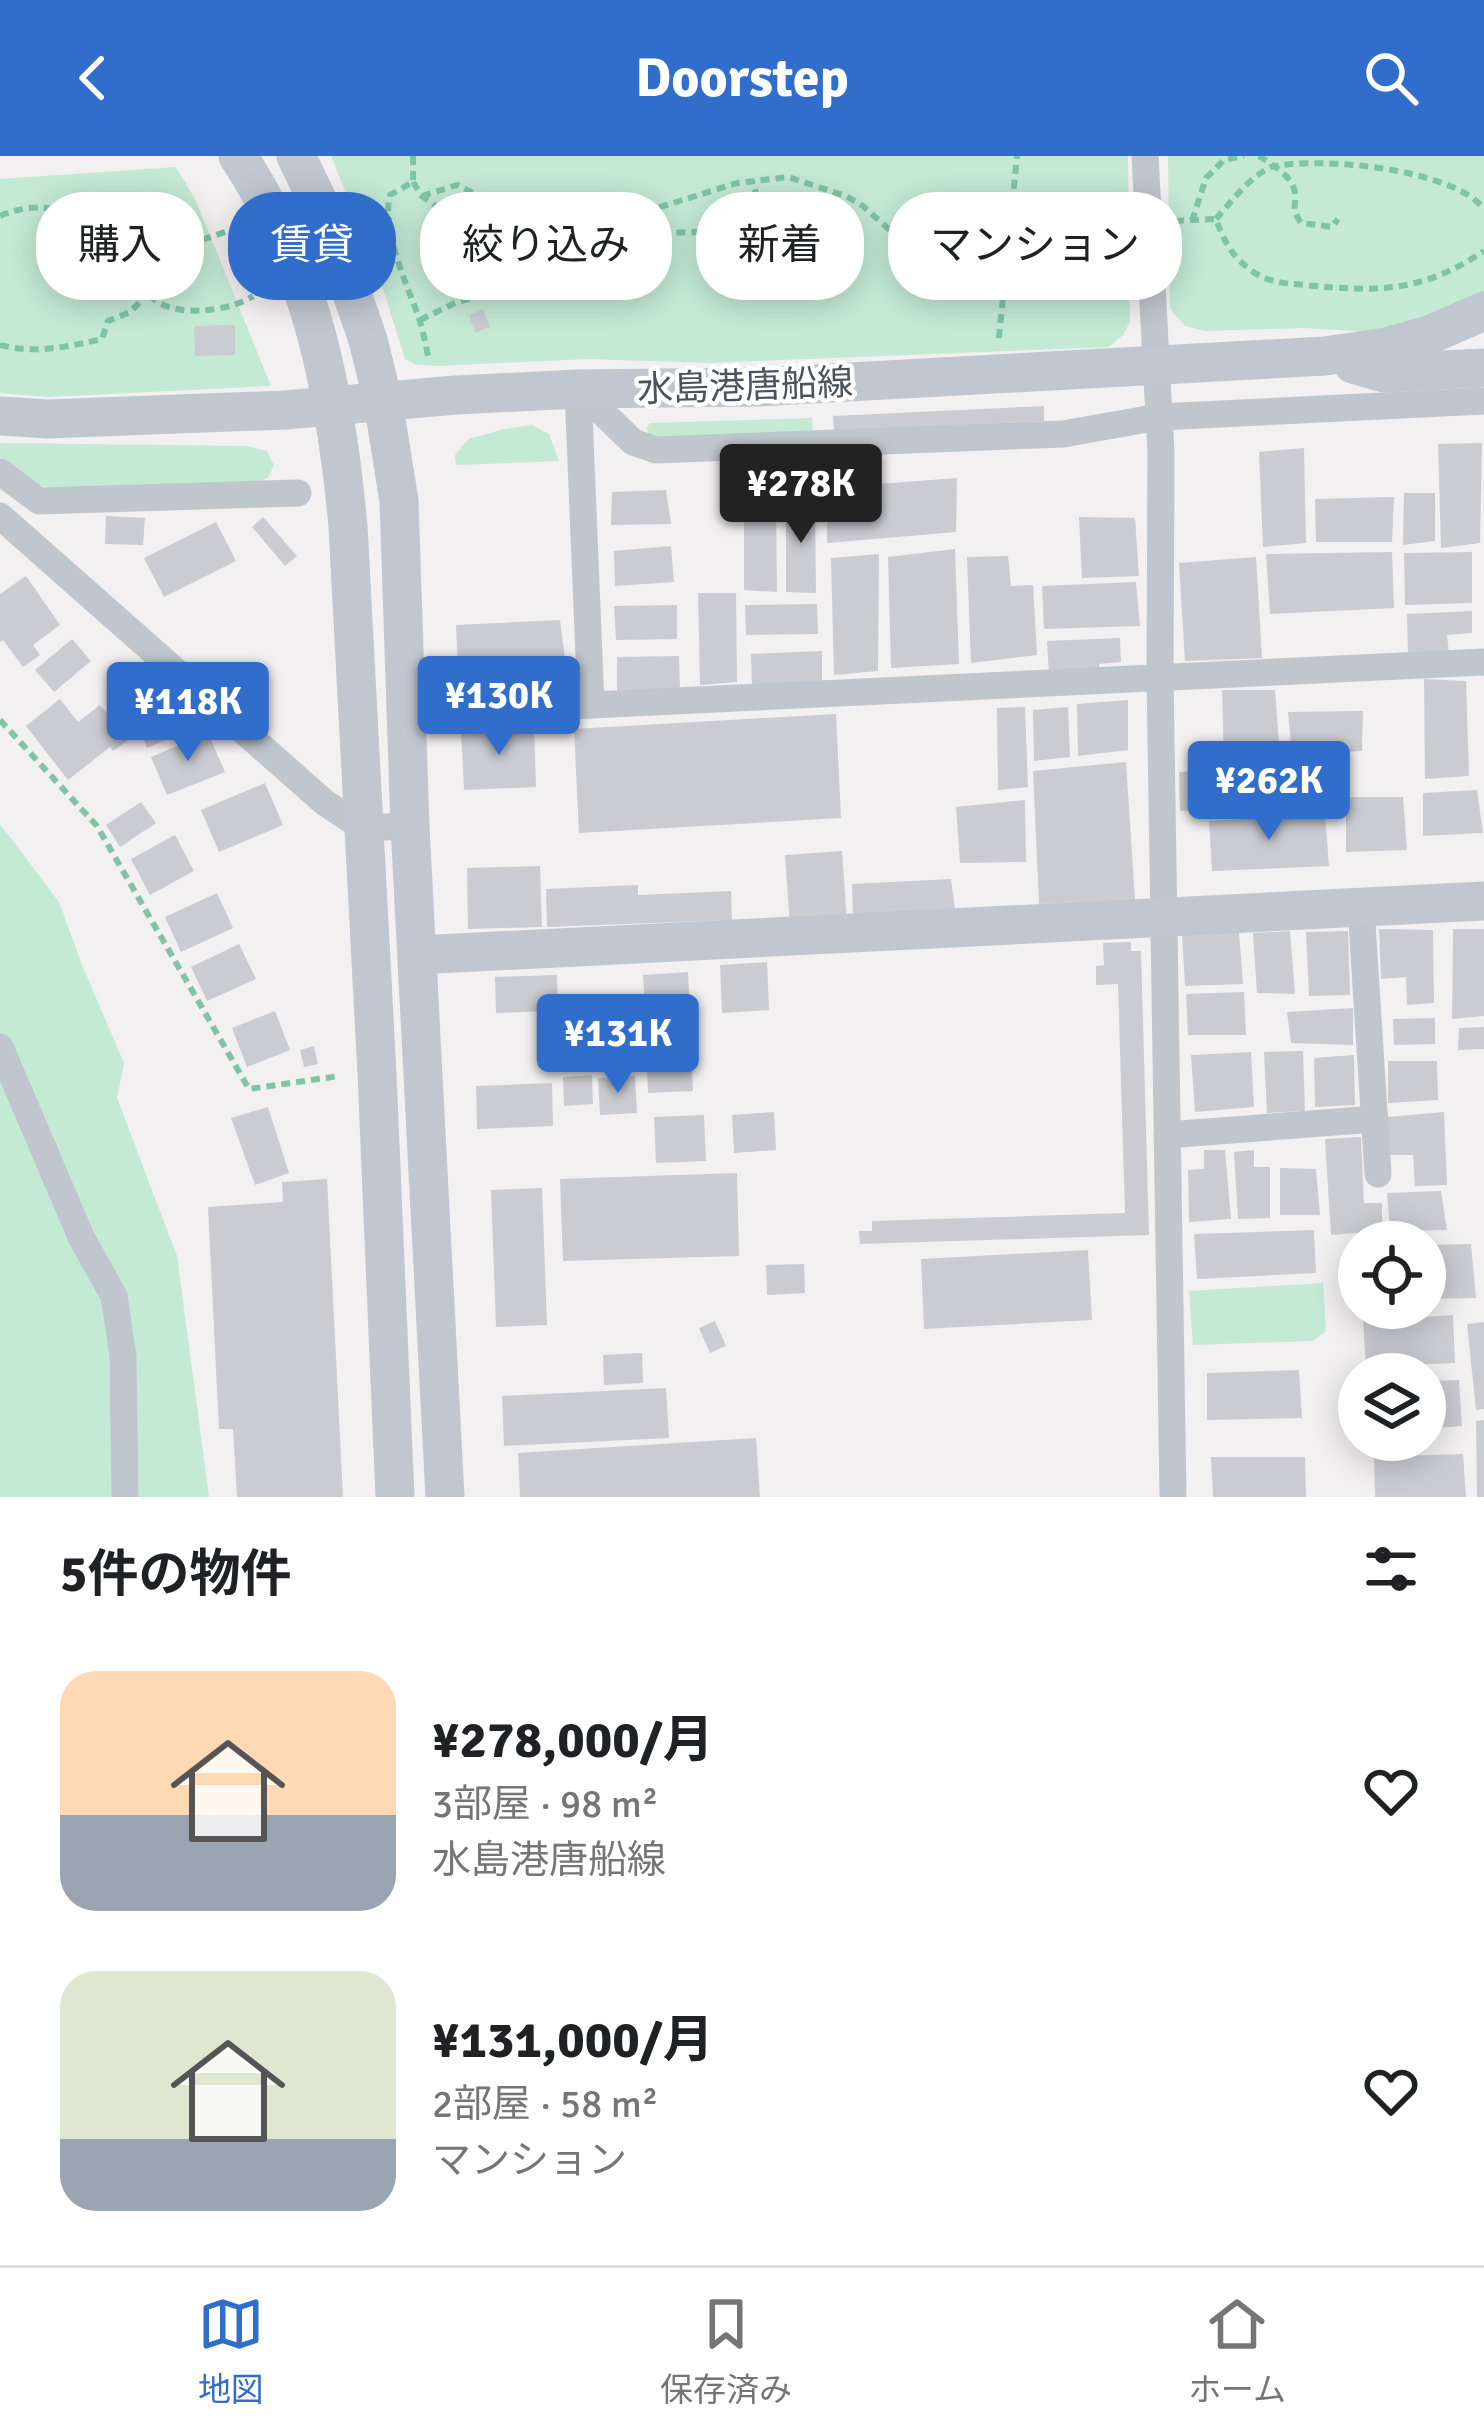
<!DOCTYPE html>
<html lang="ja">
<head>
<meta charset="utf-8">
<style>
  :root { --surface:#fff; --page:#f2f2f2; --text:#202124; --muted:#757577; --line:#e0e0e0; --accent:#316dcb }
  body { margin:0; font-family:Signika,"Noto Sans JP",sans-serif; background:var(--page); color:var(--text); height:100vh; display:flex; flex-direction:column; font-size:45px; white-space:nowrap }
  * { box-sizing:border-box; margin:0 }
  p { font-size:39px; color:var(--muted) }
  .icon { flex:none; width:66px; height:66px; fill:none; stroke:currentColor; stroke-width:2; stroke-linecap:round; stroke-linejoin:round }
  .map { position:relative; height:1341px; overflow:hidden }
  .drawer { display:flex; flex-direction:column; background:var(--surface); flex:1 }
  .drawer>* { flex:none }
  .banner { position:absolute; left:36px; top:36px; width:1413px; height:108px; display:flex; gap:24px }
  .tools { position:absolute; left:1338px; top:1065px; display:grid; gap:24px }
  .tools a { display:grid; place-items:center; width:108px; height:108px; border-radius:50%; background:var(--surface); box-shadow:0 6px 30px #0003; font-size:60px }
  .price { position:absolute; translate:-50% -102px; padding:0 27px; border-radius:12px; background:var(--accent); color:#fff; font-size:39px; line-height:78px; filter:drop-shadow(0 3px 6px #0008) }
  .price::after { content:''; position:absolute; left:50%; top:72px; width:36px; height:27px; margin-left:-18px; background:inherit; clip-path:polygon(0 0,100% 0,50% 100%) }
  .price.on { background:#222; color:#fff }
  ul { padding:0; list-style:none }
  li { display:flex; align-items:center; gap:36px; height:300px; padding:0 60px }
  li span { display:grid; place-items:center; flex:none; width:336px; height:240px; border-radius:36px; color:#555 }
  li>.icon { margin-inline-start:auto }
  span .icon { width:144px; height:144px; fill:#fffc; stroke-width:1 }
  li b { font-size:51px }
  h2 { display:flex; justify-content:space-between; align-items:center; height:144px; padding:0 60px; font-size:51px }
  .pill { padding:0 42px; border-radius:48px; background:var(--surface); box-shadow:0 6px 30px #0003; font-size:42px; line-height:108px }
  .pill.on { background:var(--accent); color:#fff }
  header { display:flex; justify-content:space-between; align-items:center; height:156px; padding:0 60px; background:var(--accent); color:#fff; font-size:54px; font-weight:700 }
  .tab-bar { display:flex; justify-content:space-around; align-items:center; height:168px; border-top:3px solid var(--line); background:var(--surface); font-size:33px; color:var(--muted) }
  .tab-bar a { display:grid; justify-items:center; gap:6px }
  .tab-bar .on { color:var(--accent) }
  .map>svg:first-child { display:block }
</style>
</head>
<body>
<header><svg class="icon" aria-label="back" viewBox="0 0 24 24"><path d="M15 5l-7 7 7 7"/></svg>Doorstep<svg class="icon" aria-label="search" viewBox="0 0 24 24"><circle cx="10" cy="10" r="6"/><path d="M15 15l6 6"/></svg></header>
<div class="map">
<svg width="1484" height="1341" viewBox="0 0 1484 1341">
  <rect width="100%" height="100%" fill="#f2f0f0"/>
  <g fill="#c4ead4">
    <polygon points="331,0 1128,0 1130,166 1123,179 1109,191 708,207 588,203 437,210 415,208 405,203 377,114"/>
    <polygon points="1168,0 1484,0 1484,142 1398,178 1305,172 1206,175 1185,170 1170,153"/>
    <polygon points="176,11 196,45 271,230 48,241 0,237 0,23"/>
    <polygon points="812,262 813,277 651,281 646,273 650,267"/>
    <polygon points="532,269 549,278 559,305 456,309 455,299 469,283 504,273"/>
    <polygon points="0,287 246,290 267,295 274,309 268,322 253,328 58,334 34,327 0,301"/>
    <polygon points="0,668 59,746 82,809 124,907 117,942 177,1100 209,1341 0,1341"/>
    <polygon points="1323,1127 1326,1175 1313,1185 1193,1189 1189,1135"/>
  </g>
  <g fill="#cbccd2">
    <polygon points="131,95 141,103 137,115 127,118 120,96"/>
    <polygon points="1056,101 1105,104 1104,129 1075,127 1075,132 1060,131 1060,125 1054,125"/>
    <polygon points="483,153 490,171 475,177 469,159"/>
    <polygon points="235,169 235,199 195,200 194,170"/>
    <polygon points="1044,250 1044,265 834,275 833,260"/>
    <polygon points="1482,287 1480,387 1441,392 1438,288"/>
    <polygon points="1304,292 1306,387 1263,391 1259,296"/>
    <polygon points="957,322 956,376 827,387 827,332"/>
    <polygon points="666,334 671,368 611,369 612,336"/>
    <polygon points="1404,337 1435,337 1435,385 1403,389"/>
    <polygon points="1394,341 1392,386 1316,386 1315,343"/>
    <polygon points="786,343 815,344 816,437 786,436"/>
    <polygon points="776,344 777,436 744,434 744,345"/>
    <polygon points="106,360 145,362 143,389 105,388"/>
    <polygon points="263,361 297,400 285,410 252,371"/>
    <polygon points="1079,361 1135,362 1139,420 1082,422"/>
    <polygon points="216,366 236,405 164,441 144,402"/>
    <polygon points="671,390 674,426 615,430 614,395"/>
    <polygon points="955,393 959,508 891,512 888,401"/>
    <polygon points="1392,396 1394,452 1270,458 1266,398"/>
    <polygon points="1472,396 1472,447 1405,449 1404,397"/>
    <polygon points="879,398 878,515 834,519 831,402"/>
    <polygon points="1008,400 1011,430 1033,429 1037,499 971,507 967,401"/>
    <polygon points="1256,401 1262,502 1185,505 1179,407"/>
    <polygon points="26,420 60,469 33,489 40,499 23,511 3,484 0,486 0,438"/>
    <polygon points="1136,426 1140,470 1044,473 1042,430"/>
    <polygon points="698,437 736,437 737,526 700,529"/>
    <polygon points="817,448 818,478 746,479 745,449"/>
    <polygon points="677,449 677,483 616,484 614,450"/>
    <polygon points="1472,455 1472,477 1447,479 1449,497 1408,498 1407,458"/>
    <polygon points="560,464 568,525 459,529 456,469"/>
    <polygon points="1120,482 1121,506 1099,508 1100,517 1049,518 1047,485"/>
    <polygon points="72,483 91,505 54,536 35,514"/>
    <polygon points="822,495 822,526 752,529 751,498"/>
    <polygon points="679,500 680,534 617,534 617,501"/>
    <polygon points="1424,523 1466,525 1469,620 1425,623"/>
    <polygon points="1222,534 1275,534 1280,602 1224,603"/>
    <polygon points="60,543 78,566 100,549 128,584 113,595 110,591 68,624 26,570"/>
    <polygon points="163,543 178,579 147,592 132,556"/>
    <polygon points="1128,544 1128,594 1078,600 1077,548"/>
    <polygon points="1025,551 1028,631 998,634 997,552"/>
    <polygon points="1068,551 1070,601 1034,605 1033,554"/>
    <polygon points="1363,555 1362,595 1292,599 1288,556"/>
    <polygon points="836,558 841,662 579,677 574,573"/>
    <polygon points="534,571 536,631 464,634 461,574"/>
    <polygon points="208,577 225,616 167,639 151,601"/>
    <polygon points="1331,604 1333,647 1280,650 1278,607"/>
    <polygon points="1126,606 1135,744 1039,748 1033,615"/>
    <polygon points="1262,611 1266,652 1180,655 1179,616"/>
    <polygon points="265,627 283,669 219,696 201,654"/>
    <polygon points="1477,634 1483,677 1423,680 1423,637"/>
    <polygon points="1346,641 1403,641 1407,694 1346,696"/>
    <polygon points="1025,644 1026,706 960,707 956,651"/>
    <polygon points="141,646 156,667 120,691 106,669"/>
    <polygon points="1325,658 1329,710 1212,715 1209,665"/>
    <polygon points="175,679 194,715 150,739 131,703"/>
    <polygon points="842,695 847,766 790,770 785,699"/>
    <polygon points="540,710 542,771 468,773 467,712"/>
    <polygon points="951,723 956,761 853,767 852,728"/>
    <polygon points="638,729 638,739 731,735 732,764 547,771 546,733"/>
    <polygon points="217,737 233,772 181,796 165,761"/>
    <polygon points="1379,773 1433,774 1434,847 1407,849 1406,821 1381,823"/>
    <polygon points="1453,773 1484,773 1484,860 1452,863"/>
    <polygon points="1290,775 1295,838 1257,837 1253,777"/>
    <polygon points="1348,775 1350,839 1309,840 1306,776"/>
    <polygon points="1239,776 1243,828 1185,830 1182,778"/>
    <polygon points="1131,786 1131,795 1141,795 1149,1079 860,1088 859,1075 872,1075 872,1065 1125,1057 1118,828 1096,829 1096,810 1104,809 1103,787"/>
    <polygon points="239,788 256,823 207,845 191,811"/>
    <polygon points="767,806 769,854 722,857 720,809"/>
    <polygon points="688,816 691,878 647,881 643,819"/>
    <polygon points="557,819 558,855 496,857 495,821"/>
    <polygon points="1244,836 1246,879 1188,879 1186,838"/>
    <polygon points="1353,852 1353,889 1291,887 1287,856"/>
    <polygon points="275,855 290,894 247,911 232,872"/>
    <polygon points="634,858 634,878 607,879 607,859"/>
    <polygon points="1435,862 1435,888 1394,889 1393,863"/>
    <polygon points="1484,871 1484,893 1458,894 1459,872"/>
    <polygon points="592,874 592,886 634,884 635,912 548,915 546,875"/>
    <polygon points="314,890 318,908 304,911 300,894"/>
    <polygon points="691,892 693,935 648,937 646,894"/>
    <polygon points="1303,895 1305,955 1267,957 1264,896"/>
    <polygon points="1251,896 1254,951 1195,956 1191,899"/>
    <polygon points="1354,899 1355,949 1315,951 1314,902"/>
    <polygon points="1388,905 1437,905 1438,944 1388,947"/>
    <polygon points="592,919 593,948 564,950 563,921"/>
    <polygon points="635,920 637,957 600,959 598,922"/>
    <polygon points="552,927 553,970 477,973 476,930"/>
    <polygon points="268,951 289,1017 255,1029 231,962"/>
    <polygon points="774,956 776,994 734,997 732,959"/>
    <polygon points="1444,956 1447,1029 1415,1030 1413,999 1389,999 1387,961"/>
    <polygon points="704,959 706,1005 656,1007 654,961"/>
    <polygon points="1361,981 1364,1047 1382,1047 1382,1075 1331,1079 1325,983"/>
    <polygon points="1204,994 1225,994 1231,1063 1189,1066 1188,1014 1204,1013"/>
    <polygon points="1254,994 1254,1011 1270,1011 1270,1062 1238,1063 1234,996"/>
    <polygon points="1280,1012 1316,1013 1320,1059 1280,1059"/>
    <polygon points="737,1017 739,1100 563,1105 560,1023"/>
    <polygon points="327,1023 343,1341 237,1341 233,1273 219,1273 208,1051 283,1046 282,1026"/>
    <polygon points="542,1032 547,1169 496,1171 491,1034"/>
    <polygon points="1441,1035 1447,1074 1390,1075 1387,1037"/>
    <polygon points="1314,1074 1316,1117 1197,1123 1194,1078"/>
    <polygon points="1471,1088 1476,1142 1425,1143 1425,1089"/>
    <polygon points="1088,1094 1092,1164 924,1173 921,1103"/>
    <polygon points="804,1108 805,1137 767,1139 766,1109"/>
    <polygon points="1453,1159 1455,1207 1366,1211 1363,1165"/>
    <polygon points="715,1165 726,1190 710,1197 699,1172"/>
    <polygon points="1484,1166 1484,1253 1476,1254 1467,1168"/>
    <polygon points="642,1197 643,1227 604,1229 603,1199"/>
    <polygon points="1299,1214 1302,1262 1207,1264 1207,1217"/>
    <polygon points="1459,1224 1462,1270 1425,1273 1425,1225"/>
    <polygon points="666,1232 669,1282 504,1290 502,1240"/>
    <polygon points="1484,1264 1484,1341 1477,1341 1476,1265"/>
    <polygon points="756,1282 760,1341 520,1341 518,1297"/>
    <polygon points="1463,1298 1466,1341 1375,1341 1374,1301"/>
    <polygon points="1211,1301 1305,1301 1306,1341 1213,1341"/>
  </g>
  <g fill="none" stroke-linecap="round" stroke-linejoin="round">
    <g stroke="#81c3a5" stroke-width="6" stroke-dasharray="9 6" stroke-linecap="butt">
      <path d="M413 0V26L390 39C381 72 406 127 418 159 423 174 426 190 429 205"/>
      <path d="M1259 0C1271 8 1293 20 1295 37 1296 52 1291 52 1301 67L1332 71 1338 63"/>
      <polyline points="413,26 422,40 506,101 553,76 567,80 737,27 788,21 846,40 863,50 910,92 922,94 966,80 998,82"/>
      <polyline points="422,40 457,29 553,76"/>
      <path d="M0 60C23 50 50 47 73 61 81 66 87 74 95 79 112 89 131 91 148 102"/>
      <path d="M1216 63C1232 45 1248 22 1271 11 1317 0 1453 12 1484 53"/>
      <path d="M1175 65 1216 63C1224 85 1232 101 1252 115 1269 127 1285 127 1305 129 1378 136 1421 137 1484 95"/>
      <polyline points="1192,65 1206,22 1224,4 1244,0"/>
      <polyline points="1011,72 1067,78"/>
      <path d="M225 76 148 102C122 165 219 163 253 140"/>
      <polyline points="1020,84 1057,86 1082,69 1101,63 1121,63"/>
      <polyline points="1082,86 1095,103"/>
      <polyline points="948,88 1007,95"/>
      <polyline points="1070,102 1082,86 1082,69"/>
      <path d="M506 119 562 136C571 132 582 129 589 124 603 113 600 96 618 88 665 70 722 77 771 80L752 25"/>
      <polyline points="420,164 457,146 492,137 506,119 506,101"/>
      <polyline points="999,182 1017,0"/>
      <path d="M0 189C35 198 67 191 102 183L108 165 130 156 147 139"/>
      <polyline points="0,564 97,670 249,933 339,920"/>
    </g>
    <g stroke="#c0c6cd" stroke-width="27">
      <polyline points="1145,0 1161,296 1160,520 1173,1341"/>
      <polyline points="578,233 633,286 656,294 1063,278 1159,261 1484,245"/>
      <polyline points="578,233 591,549"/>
      <polyline points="0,316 39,345 298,337"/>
      <polyline points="0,360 324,646 363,672 410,670"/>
      <polyline points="405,558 1484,506"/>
      <polyline points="1361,752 1378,1018"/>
      <polyline points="0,891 82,1083 114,1140 123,1200 125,1341"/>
      <polyline points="1167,979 1375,963"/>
    </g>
    <g stroke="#c0c7d1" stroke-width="39">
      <path d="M238 0C312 112 336 239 348 370L377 918 395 1341"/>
      <polyline points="296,0 326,62 368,184 383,245 399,345 410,670 445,1341"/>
      <polyline points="1353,208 1384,217 1484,212"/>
      <polyline points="0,260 48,263 285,254 456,239 578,233 757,231 1325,200 1386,191 1429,179 1484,155"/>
      <polyline points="418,799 1484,745"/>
    </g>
    <polyline stroke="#81c3a5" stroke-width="6" stroke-dasharray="9 6" stroke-linecap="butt" points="998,82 1020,84"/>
  </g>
  <g text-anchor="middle" stroke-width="9" stroke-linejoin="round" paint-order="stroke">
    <g font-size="36" fill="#4a525b" stroke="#fff">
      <text transform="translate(745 229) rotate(-2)" y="13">水島港唐船線</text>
    </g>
  </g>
</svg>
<div class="tools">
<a><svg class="icon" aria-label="locate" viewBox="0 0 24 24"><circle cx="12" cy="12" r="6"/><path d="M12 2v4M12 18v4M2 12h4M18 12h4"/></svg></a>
<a><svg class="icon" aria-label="layers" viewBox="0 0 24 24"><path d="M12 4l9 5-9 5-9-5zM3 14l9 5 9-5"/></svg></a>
</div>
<b class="price on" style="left:801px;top:390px">¥278K</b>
<b class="price" style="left:499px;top:602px">¥130K</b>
<b class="price" style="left:188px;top:608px">¥118K</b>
<b class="price" style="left:1269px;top:687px">¥262K</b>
<b class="price" style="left:618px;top:940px">¥131K</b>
<div class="banner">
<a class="pill">購入</a>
<a class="pill on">賃貸</a>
<a class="pill">絞り込み</a>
<a class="pill">新着</a>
<a class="pill">マンション</a>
</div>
</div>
<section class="drawer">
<h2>5件の物件<svg class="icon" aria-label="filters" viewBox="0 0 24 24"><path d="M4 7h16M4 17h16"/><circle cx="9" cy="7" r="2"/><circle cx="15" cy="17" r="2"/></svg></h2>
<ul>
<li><span style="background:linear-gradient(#ffd9b3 60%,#9aa5b1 0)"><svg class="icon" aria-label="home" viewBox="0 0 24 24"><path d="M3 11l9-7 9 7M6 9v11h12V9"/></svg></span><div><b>¥278,000/月</b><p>3部屋 · 98 m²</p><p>水島港唐船線</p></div><svg class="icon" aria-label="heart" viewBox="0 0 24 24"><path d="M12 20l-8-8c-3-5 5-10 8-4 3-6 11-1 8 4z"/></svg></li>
<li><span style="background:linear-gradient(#dfe7d0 70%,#9aa5b1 0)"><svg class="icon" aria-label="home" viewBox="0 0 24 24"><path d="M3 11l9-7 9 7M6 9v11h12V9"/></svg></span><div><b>¥131,000/月</b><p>2部屋 · 58 m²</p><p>マンション</p></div><svg class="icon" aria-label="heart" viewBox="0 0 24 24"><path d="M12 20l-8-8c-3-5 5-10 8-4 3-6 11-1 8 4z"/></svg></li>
</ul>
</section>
<nav class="tab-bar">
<a class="on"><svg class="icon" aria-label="map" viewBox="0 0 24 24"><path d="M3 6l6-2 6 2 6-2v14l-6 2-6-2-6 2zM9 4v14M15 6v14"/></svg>地図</a>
<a><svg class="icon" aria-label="saved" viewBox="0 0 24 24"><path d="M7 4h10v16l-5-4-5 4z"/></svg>保存済み</a>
<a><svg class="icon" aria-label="home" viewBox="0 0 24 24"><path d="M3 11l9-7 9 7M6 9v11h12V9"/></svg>ホーム</a>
</nav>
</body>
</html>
